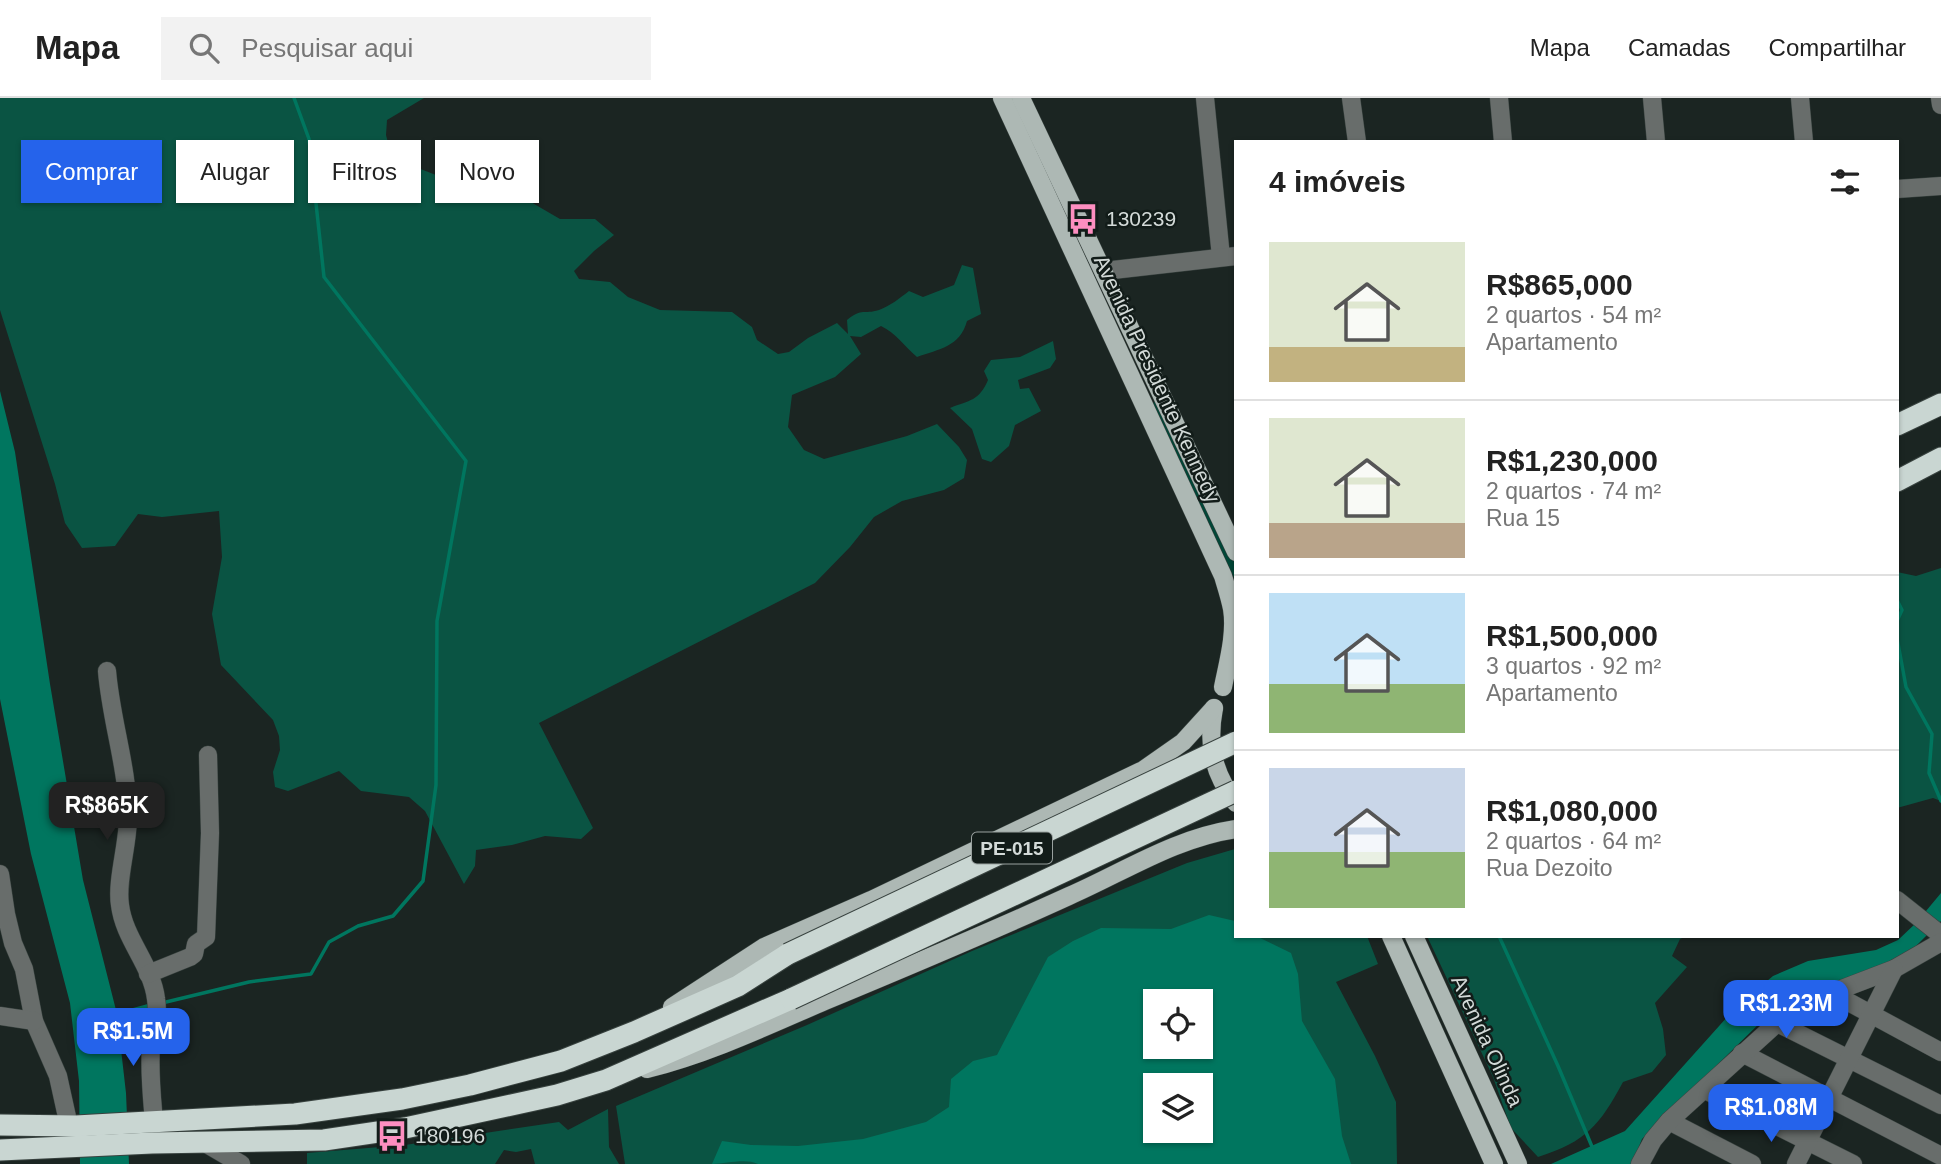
<!DOCTYPE html>
<html lang="pt">
<head>
<meta charset="utf-8">
<style>
  :root { --surface:#fff; --page:#f2f2f2; --text:#222; --muted:#767676; --line:#e0e0e0; --accent:#2563eb }
  body { margin:0; font-family:Helvetica,sans-serif; background:var(--page); color:var(--text); height:100vh; display:flex; flex-direction:column; font-size:26px; white-space:nowrap }
  * { box-sizing:border-box; margin:0 }
  p { font-size:23px; color:var(--muted) }
  .icon { flex:none; width:38px; height:38px; fill:none; stroke:currentColor; stroke-width:2; stroke-linecap:round; stroke-linejoin:round }
  .map { position:relative; flex:1; overflow:hidden }
  .panel { position:absolute; left:1234px; top:42px; width:665px; height:798px; display:flex; flex-direction:column; background:var(--surface); border-radius:0px; box-shadow:0 2px 5px #0004 }
  .panel>* { flex:none }
  .top-card { position:absolute; left:21px; top:42px; width:665px; height:63px; display:flex; gap:14px }
  .controls { position:absolute; left:1143px; top:891px; display:grid; gap:14px }
  .controls a { display:grid; place-items:center; width:70px; height:70px; border-radius:0px; background:var(--surface); box-shadow:0 2px 5px #0004; font-size:35px }
  .price { position:absolute; translate:-50% -60px; padding:0 16px; border-radius:14px; background:var(--accent); color:#fff; font-size:23px; line-height:46px; filter:drop-shadow(0 2px 4px #0008) }
  .price::after { content:''; position:absolute; left:50%; top:42px; width:21px; height:16px; margin-left:-10px; background:inherit; clip-path:polygon(0 0,100% 0,50% 100%) }
  .price.selected { background:#222; color:#fff }
  ul { padding:0; list-style:none }
  li { display:flex; align-items:center; gap:21px; height:175px; padding:0 35px }
  li+li { border-top:2px solid var(--line) }
  li span { display:grid; place-items:center; flex:none; width:196px; height:140px; border-radius:0px; color:#555 }
  li>.icon { margin-inline-start:auto }
  span .icon { width:84px; height:84px; fill:#fffc; stroke-width:1 }
  li b { font-size:30px }
  h2 { display:flex; justify-content:space-between; align-items:center; height:84px; padding:0 35px; font-size:30px }
  .tag { padding:0 24px; border-radius:0px; background:var(--surface); box-shadow:0 2px 5px #0004; font-size:24px; line-height:63px }
  .tag.selected { background:var(--accent); color:#fff }
  header { display:flex; align-items:center; gap:42px; box-sizing:border-box; height:98px; padding:0 35px; background:var(--surface); border-bottom:2px solid var(--line) }
  header strong { font-size:33px }
  nav { display:flex; gap:38px; margin-inline-start:auto; font-size:24px }
  .search { width:490px; height:63px; background:var(--page); display:flex; align-items:center; gap:18px; box-sizing:border-box; padding:0 24px; border-radius:0px; color:var(--muted); font-size:26px }
  .map>svg:first-child { display:block }
</style>
</head>
<body>
<header>
<strong>Mapa</strong>
<div class="search"><svg class="icon" aria-label="search" viewBox="0 0 24 24"><circle cx="10" cy="10" r="6"/><path d="M15 15l6 6"/></svg>Pesquisar aqui</div>
<nav><a>Mapa</a><a>Camadas</a><a>Compartilhar</a></nav>
</header>
<div class="map">
<svg width="1941" height="1066" viewBox="0 0 1941 1066">
  <rect width="100%" height="100%" fill="#1b2522"/>
  <polygon fill="#014637" points="1158,302 1223,434 1235,464 1235,482 1153,305"/>
  <g fill="#0a5443" fill-rule="evenodd">
    <path d="M0 0H424L387 22 386 37 393 64 405 65 436 77 468 94 488 101 517 96 560 121H595L614 137 594 153 574 173 579 181 610 184 628 199 660 212 732 214 752 229 757 242 778 256 789 254 808 240 837 225 848 236 847 222C863 209 863 217 879 212 890 208 900 200 909 193L923 199 954 187 962 167 973 170 981 216 967 223C960 249 939 251 917 259 904 248 896 235 881 228L861 239 850 238 861 256 835 279 792 297 788 329 804 352 824 361 907 338 937 326 959 349 967 362 964 380 944 392 902 403 874 419 850 449 815 485 539 625 593 730 581 741 545 738 512 747 476 752 475 768 464 786 425 713 409 699 361 693 339 673 288 693 275 689 273 674 280 652 279 638 273 622 221 567 212 516 222 459 219 413 162 419 138 416 115 448 82 450 65 425 55 386 0 212Z"/>
    <path d="M1053 243 1056 261 1050 270 1018 282 1020 291 1029 290 1041 313 1015 327 1009 348 991 364 982 361 972 331 950 310C970 302 979 303 988 282L984 273 991 262 1020 259Z"/>
    <polygon points="1941,470 1941,703 1933,700 1897,710 1897,474 1916,478"/>
    <path d="M1235 751 1236 838H1367L1378 866 1336 884 1375 958 1396 1004 1397 1066H625L616 1008 807 927 972 853 1187 765ZM1155 903H1200V948H1155ZM1155 987H1200V1032H1155Z"/>
    <path d="M1427 838H1686L1680 841 1672 858 1687 869 1655 905 1663 931 1666 957 1652 974 1623 984C1599 1028 1587 1043 1538 1059L1511 1030 1493 979Z"/>
    <polygon points="608,1011 609,1049 619,1066 535,1066 531,1051 516,1054 504,1052 495,1066 307,1066 307,1055 405,1047 559,1024 568,1032"/>
  </g>
  <g fill="#00765f" fill-rule="evenodd">
    <polygon points="0,293 15,354 50,586 83,782 117,916 126,995 129,1066 80,1066 79,983 70,905 31,756 0,601"/>
    <polygon points="1941,795 1941,823 1904,860 1800,899 1771,914 1642,1041 1632,1066 1551,1066 1625,1033 1737,908 1773,878 1808,863 1876,852 1898,842 1916,825"/>
    <path d="M1209 817 1235 823 1236 838H1256L1291 855 1298 876 1302 923 1335 981 1342 1038 1351 1066H758C745 1060 726 1066 712 1066L722 1043 751 1047 798 1048 863 1041 926 1024 949 1009 951 981 973 963 997 957 1048 859 1073 843 1101 830 1171 831ZM1200 903V948H1155V903ZM1200 987V1032H1155V987Z"/>
  </g>
  <g fill="none" stroke-linecap="round" stroke-linejoin="round">
    <g stroke="#00765f" stroke-width="3.5">
      <polyline points="1897,502 1902,512 1897,523"/>
      <polyline points="1897,540 1906,589 1932,636 1929,675 1941,703"/>
      <polyline points="1499,838 1558,968 1593,1051"/>
      <polyline points="162,905 249,884 311,876 329,844 358,828 393,818 423,783 436,687 437,523 466,363 324,179 309,41 294,0"/>
      <polyline points="114,917 151,907"/>
    </g>
    <defs>
      <g id="minor">
        <polyline points="1205,0 1221,159"/>
        <polyline points="1351,0 1357,44"/>
        <polyline points="1499,0 1503,44"/>
        <polyline points="1652,0 1656,44"/>
        <polyline points="1800,0 1804,44"/>
        <polyline points="1940,0 1941,7"/>
        <polyline points="1897,91 1941,88"/>
        <polyline points="1104,173 1236,158"/>
        <path d="M107 573C111 622 127 667 128 716 129 744 116 782 120 807 124 841 152 867 156 901 159 918 153 933 151 949 149 973 152 1000 154 1024"/>
        <polyline points="0,776 6,816 13,845 24,871 34,923 58,978 69,1028"/>
        <polyline points="1897,802 1941,837"/>
        <polyline points="148,876 190,859 194,856 196,846 206,839 210,735 208,657"/>
        <polyline points="1830,894 1941,954"/>
        <polyline points="0,918 34,923"/>
        <polyline points="1777,925 1941,1007"/>
        <polyline points="1742,955 1941,1058"/>
        <polyline points="1705,992 1853,1066"/>
        <polyline points="1669,1023 1752,1066"/>
        <polyline points="205,1045 241,1066"/>
        <polyline points="1640,1066 1653,1042 1669,1023 1777,925 1805,905 1894,871 1941,844"/>
        <polyline points="1796,1066 1894,871"/>
      </g>
      <g id="major">
        <path d="M1002 0 1223 478C1226 488 1230 500 1232 511 1236 536 1228 564 1223 589"/>
        <polyline points="1021,0 1236,454"/>
        <path d="M1214 610C1207 647 1213 675 1236 705"/>
        <polyline points="1391,838 1494,1066"/>
        <polyline points="1414,838 1518,1066"/>
        <polyline points="672,909 764,849 871,802 1143,672 1183,644 1214,610"/>
        <path d="M647 971C708 956 767 928 825 903 907 869 988 835 1069 798 1124 774 1175 740 1236 731"/>
      </g>
      <g id="highway">
        <polyline points="1897,327 1941,306"/>
        <polyline points="1897,383 1941,360"/>
        <polyline points="0,1027 76,1028 295,1016 402,1001 470,987 561,963 634,934 738,888 788,856"/>
        <polyline points="0,1052 152,1045 324,1042 405,1030 557,997 606,982 791,901"/>
      </g>
    </defs>
    <use href="#minor" stroke="#38423f" stroke-width="19"/>
    <use href="#major" stroke="#38423f" stroke-width="19"/>
    <use href="#highway" stroke="#38423f" stroke-width="23"/>
    <use href="#minor" stroke="#686d6b" stroke-width="18"/>
    <use href="#major" stroke="#adb8b4" stroke-width="18"/>
    <use href="#highway" stroke="#c9d6d2" stroke-width="21"/>
    <defs>
      <g id="highway-bridge">
        <polyline points="788,856 1236,644"/>
        <polyline points="791,901 1236,693"/>
      </g>
    </defs>
    <use href="#highway-bridge" stroke="#38423f" stroke-width="23" stroke-linecap="butt"/>
    <use href="#highway-bridge" stroke="#c9d6d2" stroke-width="21"/>
  </g>
  <defs>
    <symbol id="bus-bare" viewBox="-9 -9 18 18"><path d="M-5-6H5V4H4V6H2V4H-2V6H-4V4H-5ZM-3.5-4V0h7V-4ZM-3.5 1.2v1.5H-2V1.2ZM2 1.2v1.5H3.5V1.2Z" fill="#fd8ec0" stroke="#121c19" stroke-width="2.5" paint-order="stroke"/></symbol>
  </defs>
  <g fill-rule="evenodd">
    <use href="#bus-bare" x="1061" y="99" width="44" height="44"/>
    <use href="#bus-bare" x="370" y="1016" width="44" height="44"/>
  </g>
  <g text-anchor="middle" stroke-width="5" stroke-linejoin="round" paint-order="stroke">
    <rect fill="#121c19" stroke="#99a19f" stroke-width="2" x="972" y="734.5" width="80" height="31" rx="5"/>
    <g font-size="19" font-weight="bold" fill="#d3dad8">
      <text x="1012" y="757">PE-015</text>
    </g>
    <g font-size="21" fill="#d3dad8" stroke="#121c19" text-anchor="start">
      <text x="1106" y="128">130239</text>
      <text x="415" y="1045">180196</text>
    </g>
    <g font-size="21" fill="#d3dad8" stroke="#121c19">
      <text transform="translate(1157 281) rotate(65)" y="7">Avenida Presidente Kennedy</text>
      <text transform="translate(1487 943) rotate(65)" y="7">Avenida Olinda</text>
    </g>
  </g>
</svg>
<div class="controls">
<a><svg class="icon" aria-label="locate" viewBox="0 0 24 24"><circle cx="12" cy="12" r="6"/><path d="M12 2v4M12 18v4M2 12h4M18 12h4"/></svg></a>
<a><svg class="icon" aria-label="layers" viewBox="0 0 24 24"><path d="M12 4l9 5-9 5-9-5zM3 14l9 5 9-5"/></svg></a>
</div>
<b class="price selected" style="left:107px;top:744px">R$865K</b>
<b class="price" style="left:1786px;top:942px">R$1.23M</b>
<b class="price" style="left:133px;top:970px">R$1.5M</b>
<b class="price" style="left:1771px;top:1046px">R$1.08M</b>
<div class="top-card">
<a class="tag selected">Comprar</a>
<a class="tag">Alugar</a>
<a class="tag">Filtros</a>
<a class="tag">Novo</a>
</div>
<section class="panel">
<h2>4 imóveis<svg class="icon" aria-label="filters" viewBox="0 0 24 24"><path d="M4 7h16M4 17h16"/><circle cx="9" cy="7" r="2"/><circle cx="15" cy="17" r="2"/></svg></h2>
<ul>
<li><span style="background:linear-gradient(#dfe7d0 75%,#c2b280 0)"><svg class="icon" aria-label="home" viewBox="0 0 24 24"><path d="M3 11l9-7 9 7M6 9v11h12V9"/></svg></span><div><b>R$865,000</b><p>2 quartos · 54 m²</p><p>Apartamento</p></div></li>
<li><span style="background:linear-gradient(#dfe7d0 75%,#b9a48a 0)"><svg class="icon" aria-label="home" viewBox="0 0 24 24"><path d="M3 11l9-7 9 7M6 9v11h12V9"/></svg></span><div><b>R$1,230,000</b><p>2 quartos · 74 m²</p><p>Rua 15</p></div></li>
<li><span style="background:linear-gradient(#bfe0f5 65%,#8fb573 0)"><svg class="icon" aria-label="home" viewBox="0 0 24 24"><path d="M3 11l9-7 9 7M6 9v11h12V9"/></svg></span><div><b>R$1,500,000</b><p>3 quartos · 92 m²</p><p>Apartamento</p></div></li>
<li><span style="background:linear-gradient(#c9d6e8 60%,#8fb573 0)"><svg class="icon" aria-label="home" viewBox="0 0 24 24"><path d="M3 11l9-7 9 7M6 9v11h12V9"/></svg></span><div><b>R$1,080,000</b><p>2 quartos · 64 m²</p><p>Rua Dezoito</p></div></li>
</ul>
</section>
</div>
</body>
</html>
